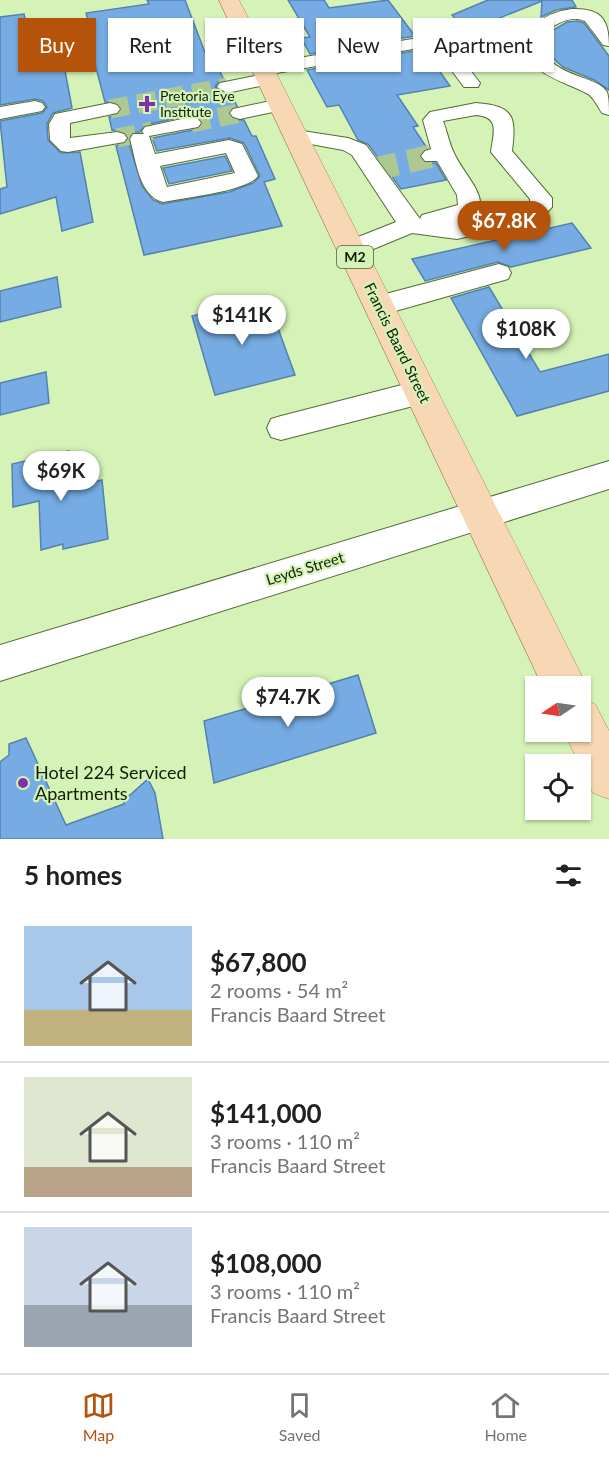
<!DOCTYPE html>
<html lang="en">
<head>
<meta charset="utf-8">
<style>
  :root { --surface:#fff; --page:#f2f2f2; --text:#202124; --muted:#757577; --line:#e0e0e0; --accent:#b45309 }
  body { margin:0; font-family:Lato,sans-serif; background:var(--page); color:var(--text); height:100vh; display:flex; flex-direction:column; font-size:22px; white-space:nowrap }
  * { box-sizing:border-box; margin:0 }
  p { font-size:20px; color:var(--muted) }
  .icon { flex:none; width:33px; height:33px; fill:none; stroke:currentColor; stroke-width:2; stroke-linecap:round; stroke-linejoin:round }
  .map { position:relative; height:839px; overflow:hidden }
  .side { display:flex; flex-direction:column; background:var(--surface); flex:1 }
  .side>* { flex:none }
  .banner { position:absolute; left:18px; top:18px; width:573px; height:54px; display:flex; gap:12px }
  .needle { width:39px; rotate:257deg }
  .buttons { position:absolute; left:525px; top:676px; display:grid; gap:12px }
  .buttons a { display:grid; place-items:center; width:66px; height:66px; border-radius:0px; background:var(--surface); box-shadow:0 2px 4px #0004; font-size:30px }
  .price { position:absolute; translate:-50% -51px; padding:0 14px; border-radius:21px; background:#fff; color:#222; font-size:20px; line-height:39px; filter:drop-shadow(0 2px 3px #0008) }
  .price::after { content:''; position:absolute; left:50%; top:36px; width:18px; height:14px; margin-left:-9px; background:inherit; clip-path:polygon(0 0,100% 0,50% 100%) }
  .price.current { background:var(--accent); color:#fff }
  ul { padding:0; list-style:none }
  li { display:flex; align-items:center; gap:18px; height:150px; padding:0 24px }
  li+li { border-top:2px solid var(--line) }
  li span { display:grid; place-items:center; flex:none; width:168px; height:120px; border-radius:0px; color:#555 }
  li>.icon { margin-inline-start:auto }
  span .icon { width:72px; height:72px; fill:#fffc; stroke-width:1 }
  li b { font-size:26px }
  h2 { display:flex; justify-content:space-between; align-items:center; height:72px; padding:0 24px; font-size:26px }
  .chip { padding:0 21px; border-radius:0px; background:var(--surface); box-shadow:0 2px 4px #0004; font-size:21px; line-height:54px }
  .chip.current { background:var(--accent); color:#fff }
  .menu { display:flex; justify-content:space-around; align-items:center; height:84px; border-top:2px solid var(--line); background:var(--surface); font-size:16px; color:var(--muted) }
  .menu a { display:grid; justify-items:center; gap:3px }
  .menu .current { color:var(--accent) }
  .map>svg:first-child { display:block }
</style>
</head>
<body>
<div class="map">
<svg width="609" height="839" viewBox="0 0 609 839">
  <rect width="100%" height="100%" fill="#d5f3b7"/>
  <g fill="#76ace3" stroke="#5481ae" stroke-width="1.5">
    <polygon points="147,0 185,0 206,55 212,54 224,80 218,82 215,87 226,95 231,94 237,106 231,108 228,114 232,119 244,120 252,136 256,136 275,179 264,182 282,226 144,255 116,146 128,140 142,186 153,200 162,204 229,192 253,183 260,176 244,143 230,138 157,151 152,138 198,129 203,123 199,117 191,115 145,125 140,132 133,132 129,137 125,132 112,130 109,117 117,115 122,109 118,103 105,102 90,45 95,44 86,13 149,4"/>
    <polygon points="288,0 324,0 329,8 388,0 415,36 310,54 301,38 310,37"/>
    <polygon points="488,0 572,0 576,7 556,10 541,17 542,1 467,31 452,15"/>
    <polygon points="24,14 32,54 61,49 72,108 53,113 47,124 48,140 61,153 80,152 93,222 62,231 56,197 0,214 0,189 7,187 0,121 42,113 47,107 43,101 35,99 0,105 0,17"/>
    <polygon points="578,21 584,23 609,56 609,90 594,80 563,67 546,52 543,40 550,32 567,22"/>
    <polygon points="424,49 450,86 397,95 418,126 413,127 427,148 419,157 425,163 436,163 446,180 401,189 368,144 358,140 339,105 327,107 307,70"/>
    <polygon points="225,156 232,171 169,184 163,168"/>
    <polygon points="572,223 591,248 511,267 498,262 425,281 412,259"/>
    <polygon points="57,277 61,307 0,322 0,291"/>
    <polygon points="489,287 540,372 609,354 609,391 517,416 451,298"/>
    <polygon points="267,298 295,375 215,395 192,316"/>
    <polygon points="46,372 49,403 0,415 0,383"/>
    <polygon points="69,451 72,482 85,479 86,484 102,480 108,539 63,549 63,544 41,550 39,501 13,507 12,464"/>
    <polygon points="358,675 376,733 214,783 204,721"/>
    <polygon points="26,738 66,825 124,804 123,798 130,795 148,779 155,793 163,839 0,839 0,762 9,755 9,744"/>
  </g>
  <g fill="none" stroke-linecap="round" stroke-linejoin="round">
    <g stroke="#aec894" stroke-width="19" stroke-dasharray="19 9" stroke-linecap="butt">
      <polyline points="110,109 227,87"/>
      <polyline points="191,123 240,113"/>
      <polyline points="117,138 152,131"/>
    </g>
    <polyline stroke="#aec894" stroke-width="23" stroke-dasharray="23 11" stroke-linecap="butt" points="375,169 432,156"/>
    <defs>
      <g id="minor">
        <path d="M572 9C601 8 609 19 609 46L603 45 585 21C569 14 549 26 540 40 547 79 597 74 607 92 609 98 609 108 609 115L602 113C598 107 594 98 588 94 562 80 527 75 523 40 534 21 550 12 572 9Z"/>
        <polygon points="430,36 447,40 480,83 478,87 464,87 435,48 430,46 271,74 276,79 274,83 227,93 217,87 220,83 260,75 254,70 263,64"/>
        <polygon points="280,99 287,101 290,105 287,109 240,119 233,117 230,113 233,109"/>
        <polygon points="35,101 42,103 45,107 42,111 0,119 0,107"/>
        <polygon points="110,103 117,105 120,109 117,113 70,123 70,138 117,132 124,134 127,138 124,142 68,152 61,151 50,140 49,124 55,114"/>
        <path d="M476 103C515 106 516 117 512 151L552 198V207L541 219 457 239 412 233 359 255 351 257 343 255 339 249 343 243 396 222 352 155 343 150 289 140 286 136 289 132 296 130 348 138 366 145 420 219 422 215 458 205 457 195 437 161H425L421 156 425 151 431 149 423 120 430 112ZM476 115C501 117 493 134 491 152L530 199V204L525 208 456 223C505 210 466 180 454 153 449 143 447 131 443 121Z"/>
        <path d="M191 117 198 119 201 123 198 127 149 136 155 154 229 140 242 144 258 176C248 191 183 198 163 202 139 196 136 160 130 139L133 134H144L142 131 145 127ZM226 153 235 173 167 187 160 166Z"/>
        <polygon points="499,264 508,267 511,273 508,279 378,316 369,313 365,306 369,299 378,296"/>
        <polygon points="421,380 431,384 435,392 431,400 421,404 281,440 271,437 267,428 271,419 281,416"/>
        <polygon points="609,461 609,489 0,681 0,645"/>
      </g>
      <polygon id="major" points="219,0 239,0 580,672 586,687 581,698 595,704 609,731 609,799 593,793 564,732 580,732 580,687 543,687"/>
    </defs>
    <use href="#minor" stroke="#536c36" stroke-width="2"/>
    <use href="#major" stroke="#a58657" stroke-width="1"/>
    <use href="#minor" fill="#fff" fill-rule="evenodd"/>
    <use href="#major" fill="#f8d8b4" fill-rule="evenodd"/>
  </g>
  <g fill="#7b34a7" stroke="#d5f3b7" stroke-width="2">
    <path d="M144 95h6v6h6v6h-6v6h-6v-6h-6v-6h6z"/>
    <circle cx="23" cy="783" r="6"/>
  </g>
  <g text-anchor="middle" stroke-width="4.5" stroke-linejoin="round" paint-order="stroke">
    <g font-size="14" fill="#131d07" stroke="#d5f3b7" text-anchor="start">
      <text x="160" y="101">Pretoria Eye<tspan x="160" dy="16">Institute</tspan></text>
    </g>
    <rect fill="#d5f3b7" stroke="#4d5d3c" stroke-width="1.5" x="337" y="246" width="36" height="22" rx="4.5"/>
    <g font-size="14" font-weight="bold" fill="#131d07">
      <text x="355" y="262">M2</text>
    </g>
    <g font-size="15" fill="#131d07" stroke="#d5f3b7">
      <text transform="translate(397 343) rotate(64)" y="5">Francis Baard Street</text>
      <text transform="translate(305 569) rotate(-17)" y="5">Leyds Street</text>
    </g>
    <g font-size="18" fill="#131d07" stroke="#d5f3b7" text-anchor="start">
      <text x="35" y="779">Hotel 224 Serviced<tspan x="35" dy="21">Apartments</tspan></text>
    </g>
  </g>
</svg>
<div class="buttons">
<a><svg class="needle" viewBox="-14 -14 28 28"><path d="M0-13l5 13h-10z" fill="#e53935"/><path d="M0 13l5-13h-10z" fill="#757577"/></svg></a>
<a><svg class="icon" aria-label="locate" viewBox="0 0 24 24"><circle cx="12" cy="12" r="6"/><path d="M12 2v4M12 18v4M2 12h4M18 12h4"/></svg></a>
</div>
<b class="price current" style="left:504px;top:252px">$67.8K</b>
<b class="price" style="left:242px;top:346px">$141K</b>
<b class="price" style="left:526px;top:360px">$108K</b>
<b class="price" style="left:61px;top:502px">$69K</b>
<b class="price" style="left:288px;top:728px">$74.7K</b>
<div class="banner">
<a class="chip current">Buy</a>
<a class="chip">Rent</a>
<a class="chip">Filters</a>
<a class="chip">New</a>
<a class="chip">Apartment</a>
</div>
</div>
<section class="side">
<h2>5 homes<svg class="icon" aria-label="filters" viewBox="0 0 24 24"><path d="M4 7h16M4 17h16"/><circle cx="9" cy="7" r="2"/><circle cx="15" cy="17" r="2"/></svg></h2>
<ul>
<li><span style="background:linear-gradient(#a9c7e8 70%,#c2b280 0)"><svg class="icon" aria-label="home" viewBox="0 0 24 24"><path d="M3 11l9-7 9 7M6 9v11h12V9"/></svg></span><div><b>$67,800</b><p>2 rooms · 54 m²</p><p>Francis Baard Street</p></div></li>
<li><span style="background:linear-gradient(#dfe7d0 75%,#b9a48a 0)"><svg class="icon" aria-label="home" viewBox="0 0 24 24"><path d="M3 11l9-7 9 7M6 9v11h12V9"/></svg></span><div><b>$141,000</b><p>3 rooms · 110 m²</p><p>Francis Baard Street</p></div></li>
<li><span style="background:linear-gradient(#c9d6e8 65%,#9aa5b1 0)"><svg class="icon" aria-label="home" viewBox="0 0 24 24"><path d="M3 11l9-7 9 7M6 9v11h12V9"/></svg></span><div><b>$108,000</b><p>3 rooms · 110 m²</p><p>Francis Baard Street</p></div></li>
</ul>
</section>
<nav class="menu">
<a class="current"><svg class="icon" aria-label="map" viewBox="0 0 24 24"><path d="M3 6l6-2 6 2 6-2v14l-6 2-6-2-6 2zM9 4v14M15 6v14"/></svg>Map</a>
<a><svg class="icon" aria-label="saved" viewBox="0 0 24 24"><path d="M7 4h10v16l-5-4-5 4z"/></svg>Saved</a>
<a><svg class="icon" aria-label="home" viewBox="0 0 24 24"><path d="M3 11l9-7 9 7M6 9v11h12V9"/></svg>Home</a>
</nav>
</body>
</html>
